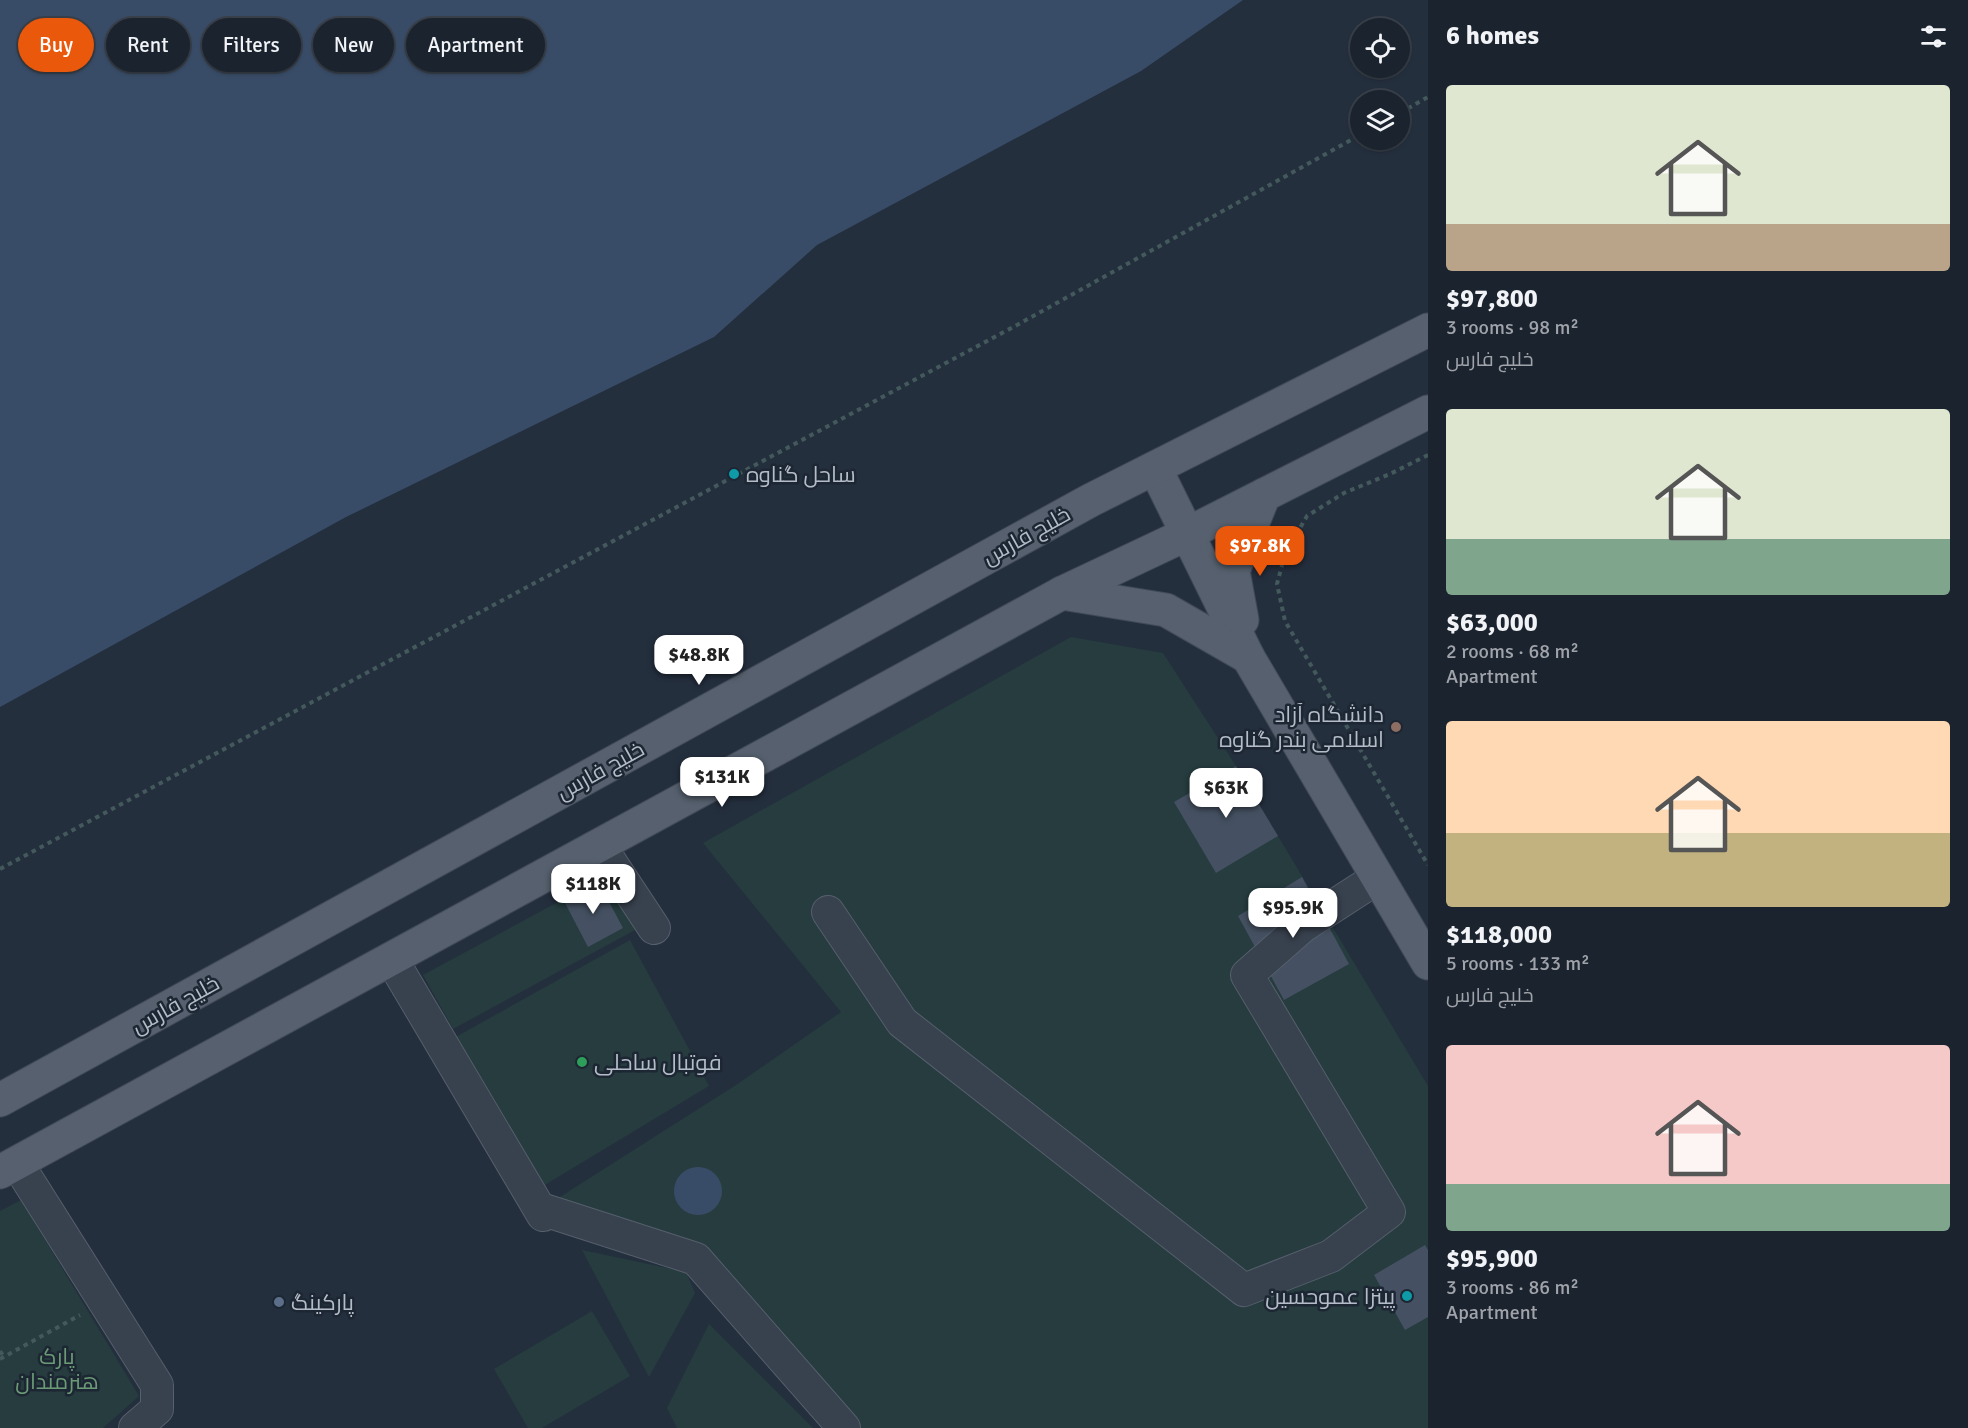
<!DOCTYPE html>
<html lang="en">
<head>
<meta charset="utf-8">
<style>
  :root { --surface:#1b232e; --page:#242b36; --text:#f1f3f6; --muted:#a0a4aa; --line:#39404a; --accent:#ea580c }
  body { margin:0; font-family:Signika,Cairo,sans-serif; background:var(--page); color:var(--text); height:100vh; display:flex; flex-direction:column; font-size:22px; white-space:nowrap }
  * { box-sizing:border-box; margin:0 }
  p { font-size:20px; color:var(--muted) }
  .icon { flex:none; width:33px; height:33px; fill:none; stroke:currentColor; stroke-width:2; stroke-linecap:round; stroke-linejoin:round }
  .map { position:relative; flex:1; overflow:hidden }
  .side { display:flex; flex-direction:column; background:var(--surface); width:540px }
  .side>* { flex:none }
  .guide { position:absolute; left:18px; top:18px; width:570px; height:54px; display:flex; gap:12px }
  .buttons { position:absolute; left:1350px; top:18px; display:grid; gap:12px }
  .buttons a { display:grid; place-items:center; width:60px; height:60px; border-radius:50%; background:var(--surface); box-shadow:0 2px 4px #0004,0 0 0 2px var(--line); font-size:30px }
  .price { position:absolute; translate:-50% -51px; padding:0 14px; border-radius:12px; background:#fff; color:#222; font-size:20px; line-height:39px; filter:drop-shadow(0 2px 3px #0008) }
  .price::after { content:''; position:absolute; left:50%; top:36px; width:18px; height:14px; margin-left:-9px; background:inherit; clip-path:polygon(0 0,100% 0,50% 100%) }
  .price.selected { background:var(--accent); color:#fff }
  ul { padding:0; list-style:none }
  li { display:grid; align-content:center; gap:12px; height:318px; padding:0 18px }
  li span { display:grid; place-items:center; height:186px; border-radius:6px; color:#555 }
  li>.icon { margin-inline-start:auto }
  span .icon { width:108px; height:108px; fill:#fffc; stroke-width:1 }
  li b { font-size:26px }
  h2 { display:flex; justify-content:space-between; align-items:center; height:72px; padding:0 18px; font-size:26px }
  .tag { padding:0 21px; border-radius:27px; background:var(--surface); box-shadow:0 2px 4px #0004,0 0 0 2px var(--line); font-size:21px; line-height:54px }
  .tag.selected { background:var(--accent); color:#fff }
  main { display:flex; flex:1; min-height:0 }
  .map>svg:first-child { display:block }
</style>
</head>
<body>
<main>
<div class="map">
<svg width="1428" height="1428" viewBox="0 0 1428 1428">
  <rect width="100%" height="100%" fill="#242f3e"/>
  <g fill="#263c3f">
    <polygon points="1071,637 1163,653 1236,766 1428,1086 1428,1428 856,1428 696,1259 541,1209 736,1085 841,1012 703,843"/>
    <polygon points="606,876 635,930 453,1029 423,975"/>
    <polygon points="630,940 709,1086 543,1186 452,1039"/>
    <polygon points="21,1200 139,1396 103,1428 0,1428 0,1211"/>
    <polygon points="582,1250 686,1272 695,1293 649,1377"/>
    <polygon points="592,1311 630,1376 542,1428 528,1428 494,1369"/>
    <polygon points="709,1324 813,1428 677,1428 667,1408"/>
  </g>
  <g fill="#394c67">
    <polygon points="0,0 1243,0 1141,71 817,245 714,337 346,517 0,707"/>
    <circle cx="698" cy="1191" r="24"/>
  </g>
  <g fill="#455162">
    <polygon points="1236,766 1278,836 1216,873 1174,802"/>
    <polygon points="1302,877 1349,964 1284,1000 1238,916"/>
    <polygon points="599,883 623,928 588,947 564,901"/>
    <polygon points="1425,1245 1428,1250 1428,1317 1405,1330 1374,1275"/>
  </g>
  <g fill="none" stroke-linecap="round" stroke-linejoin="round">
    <defs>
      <g id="minor">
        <polyline points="600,846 654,928"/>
        <polyline points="828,912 902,1022 1244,1290 1331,1256 1389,1212 1247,975 1303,926 1377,878"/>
        <polyline points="392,960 543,1215 541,1209 696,1259 844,1428"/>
        <polyline points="17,1163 157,1385 157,1409 135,1428"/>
      </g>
      <g id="major">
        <polyline points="1155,468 1248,657 1428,963"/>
        <polyline points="1062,593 1166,610 1248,657"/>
        <polyline points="1242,620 1233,571 1264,495"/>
        <polyline points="0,1100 1091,500 1428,330"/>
        <polyline points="0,1172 1062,593 1187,534 1428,412"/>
      </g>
    </defs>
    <use href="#minor" stroke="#565f6c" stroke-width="34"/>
    <use href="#major" stroke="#414a57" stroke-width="35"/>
    <g stroke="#44595c" stroke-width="4" stroke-dasharray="4.5 4.5" stroke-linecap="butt">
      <polyline points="1400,113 1428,97"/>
      <polyline points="1428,455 1390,474 1344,493 1307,516 1285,554 1277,584 1285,621 1428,865"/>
      <polyline points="0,869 1017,325 1360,135"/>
      <polyline points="0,1351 4,1357"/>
      <polyline points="0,1359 80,1315"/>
    </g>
    <use href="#minor" stroke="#38414e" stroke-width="32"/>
    <use href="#major" stroke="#56606e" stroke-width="33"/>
  </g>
  <g fill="#0f9aa8" stroke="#1d2633" stroke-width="2">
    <circle cx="734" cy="474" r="6"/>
    <circle cx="1407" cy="1296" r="6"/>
  </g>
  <circle fill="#8d6e63" stroke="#1d2633" stroke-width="2" cx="1396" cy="727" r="6"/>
  <circle fill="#2e9e5b" stroke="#1d2633" stroke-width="2" cx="582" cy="1062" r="6"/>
  <circle fill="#5c6f8a" stroke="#1d2633" stroke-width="2" cx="279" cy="1302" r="6"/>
  <g text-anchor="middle" stroke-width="5" stroke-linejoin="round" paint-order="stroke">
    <g font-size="22" fill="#b4bcc9" stroke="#1d2633" text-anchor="start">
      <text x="746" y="482">ساحل گناوه</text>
      <text x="1384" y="722" text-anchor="end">دانشگاه آزاد<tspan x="1384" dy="25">اسلامی بندر گناوه</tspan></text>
      <text x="594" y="1070">فوتبال ساحلی</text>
      <text x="1395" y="1304" text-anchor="end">پیتزا عموحسین</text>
      <text x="291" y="1310">پارکینگ</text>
    </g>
    <g font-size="22" fill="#b4bcc9" stroke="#1d2633">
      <text transform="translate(1026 535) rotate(-29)" y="8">خلیج فارس</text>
      <text transform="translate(600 770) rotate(-29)" y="8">خلیج فارس</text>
      <text transform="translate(175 1004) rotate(-29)" y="8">خلیج فارس</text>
    </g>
    <g font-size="22" fill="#6b9a76" stroke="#1d2633">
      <text x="57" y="1364">پارک<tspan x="57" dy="25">هنرمندان</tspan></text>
    </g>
  </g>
</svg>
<div class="buttons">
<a><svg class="icon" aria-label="locate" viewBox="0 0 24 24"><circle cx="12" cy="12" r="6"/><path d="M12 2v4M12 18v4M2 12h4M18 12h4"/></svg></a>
<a><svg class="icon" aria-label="layers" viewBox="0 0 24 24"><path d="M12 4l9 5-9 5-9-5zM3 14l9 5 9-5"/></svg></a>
</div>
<b class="price selected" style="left:1260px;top:577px">$97.8K</b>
<b class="price" style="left:699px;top:686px">$48.8K</b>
<b class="price" style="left:722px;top:808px">$131K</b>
<b class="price" style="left:1226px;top:819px">$63K</b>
<b class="price" style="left:593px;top:915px">$118K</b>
<b class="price" style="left:1293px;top:939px">$95.9K</b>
<div class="guide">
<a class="tag selected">Buy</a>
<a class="tag">Rent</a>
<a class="tag">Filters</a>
<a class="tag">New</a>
<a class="tag">Apartment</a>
</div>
</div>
<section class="side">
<h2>6 homes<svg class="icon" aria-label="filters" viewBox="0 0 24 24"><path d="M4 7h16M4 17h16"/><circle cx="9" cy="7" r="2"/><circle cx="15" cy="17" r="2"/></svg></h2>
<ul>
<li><span style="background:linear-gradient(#dfe7d0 75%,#b9a48a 0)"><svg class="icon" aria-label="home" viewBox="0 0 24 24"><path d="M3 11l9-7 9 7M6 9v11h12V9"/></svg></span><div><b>$97,800</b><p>3 rooms · 98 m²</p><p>خلیج فارس</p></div></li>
<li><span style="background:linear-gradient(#dfe7d0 70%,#7fa58c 0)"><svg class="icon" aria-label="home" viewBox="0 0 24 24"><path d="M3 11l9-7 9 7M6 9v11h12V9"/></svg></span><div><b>$63,000</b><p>2 rooms · 68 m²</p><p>Apartment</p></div></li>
<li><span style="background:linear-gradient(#ffd9b3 60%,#c2b280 0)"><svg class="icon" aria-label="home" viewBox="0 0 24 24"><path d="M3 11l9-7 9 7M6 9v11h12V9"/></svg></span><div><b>$118,000</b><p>5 rooms · 133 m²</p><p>خلیج فارس</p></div></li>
<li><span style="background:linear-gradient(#f6c9c9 75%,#7fa58c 0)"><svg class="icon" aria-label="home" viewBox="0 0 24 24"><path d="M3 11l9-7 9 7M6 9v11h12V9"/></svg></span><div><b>$95,900</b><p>3 rooms · 86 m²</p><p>Apartment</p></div></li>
</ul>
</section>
</main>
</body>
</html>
